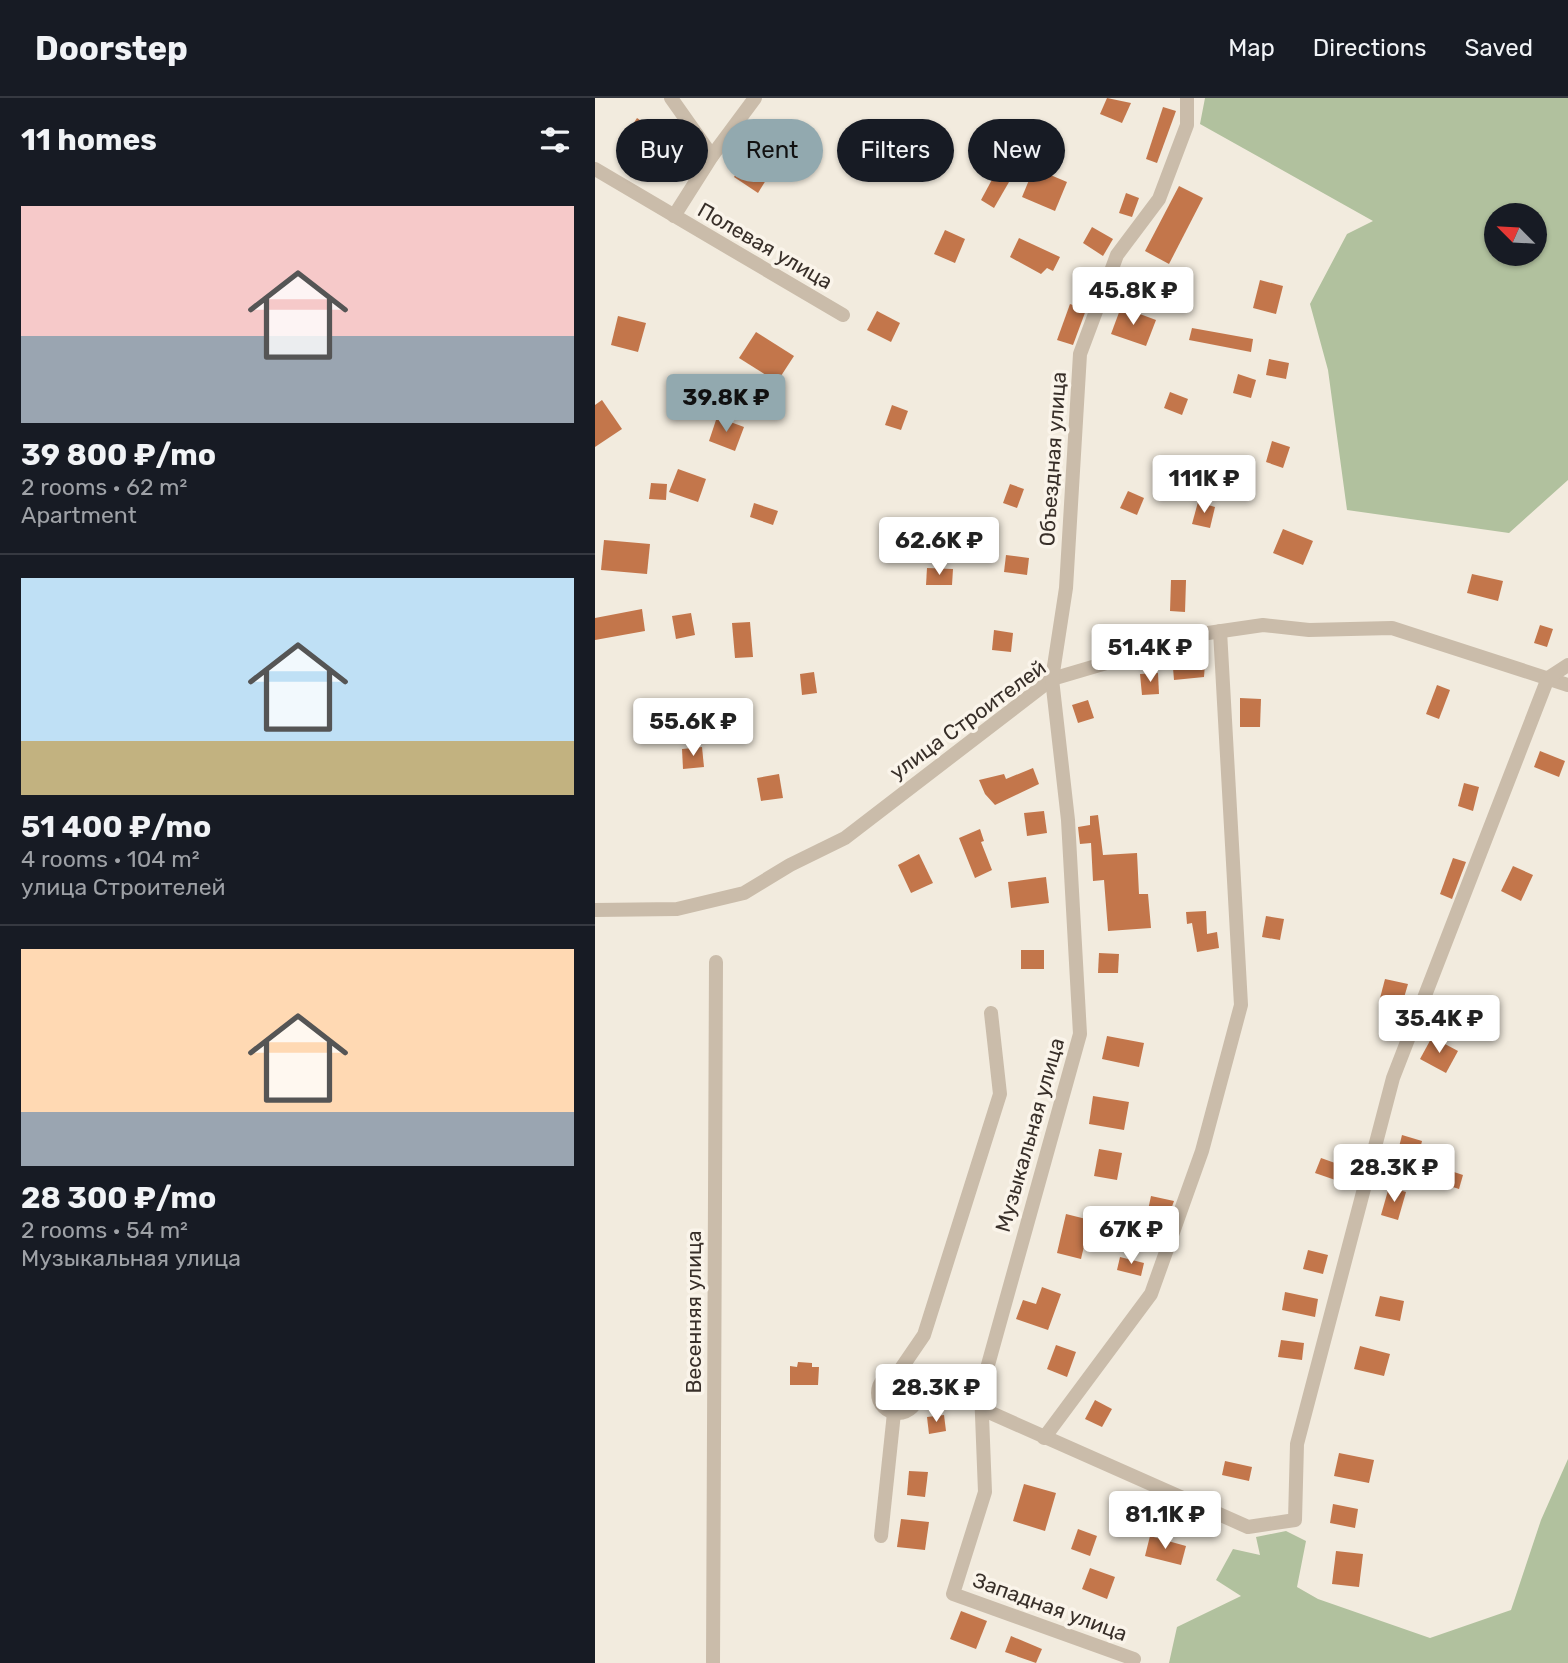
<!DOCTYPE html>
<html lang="en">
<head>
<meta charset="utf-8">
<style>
  :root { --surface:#171b24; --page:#242831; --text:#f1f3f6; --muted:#9ea1a6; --line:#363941; --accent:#92a9af }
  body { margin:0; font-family:Rubik,sans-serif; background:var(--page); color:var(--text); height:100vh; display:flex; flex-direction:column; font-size:26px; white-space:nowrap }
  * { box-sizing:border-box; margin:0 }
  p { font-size:23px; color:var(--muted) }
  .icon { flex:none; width:38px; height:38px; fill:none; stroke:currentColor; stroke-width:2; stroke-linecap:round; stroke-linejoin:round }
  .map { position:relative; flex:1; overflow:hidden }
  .side { display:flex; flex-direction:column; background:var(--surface); width:595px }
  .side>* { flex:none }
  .hud { position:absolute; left:21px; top:21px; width:665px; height:63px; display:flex; gap:14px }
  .needle { width:46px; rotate:294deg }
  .tools { position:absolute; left:889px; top:105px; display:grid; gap:14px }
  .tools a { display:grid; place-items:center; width:63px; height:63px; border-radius:50%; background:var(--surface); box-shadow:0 2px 5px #0004; font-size:35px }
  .price { position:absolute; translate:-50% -60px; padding:0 16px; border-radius:7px; background:#fff; color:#222; font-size:23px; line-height:46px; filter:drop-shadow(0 2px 4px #0008) }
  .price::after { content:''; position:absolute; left:50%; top:42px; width:21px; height:16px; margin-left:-10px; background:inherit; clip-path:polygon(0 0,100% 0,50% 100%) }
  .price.on { background:var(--accent); color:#111 }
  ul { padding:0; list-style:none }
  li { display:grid; align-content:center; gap:14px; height:371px; padding:0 21px }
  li+li { border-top:2px solid var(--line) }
  li span { display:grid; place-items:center; height:217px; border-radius:0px; color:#555 }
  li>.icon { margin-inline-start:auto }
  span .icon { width:126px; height:126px; fill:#fffc; stroke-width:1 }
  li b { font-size:30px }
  h2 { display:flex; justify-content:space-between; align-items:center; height:84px; padding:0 21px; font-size:30px }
  .tag { padding:0 24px; border-radius:32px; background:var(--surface); box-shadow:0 2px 5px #0004; font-size:24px; line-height:63px }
  .tag.on { background:var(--accent); color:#111 }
  header { display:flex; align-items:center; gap:42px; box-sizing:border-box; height:98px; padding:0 35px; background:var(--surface); border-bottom:2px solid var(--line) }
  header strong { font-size:33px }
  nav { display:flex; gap:38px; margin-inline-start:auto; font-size:24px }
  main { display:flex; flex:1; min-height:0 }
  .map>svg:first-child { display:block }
</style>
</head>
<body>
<header>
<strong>Doorstep</strong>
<nav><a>Map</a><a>Directions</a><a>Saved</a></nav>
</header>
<main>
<section class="side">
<h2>11 homes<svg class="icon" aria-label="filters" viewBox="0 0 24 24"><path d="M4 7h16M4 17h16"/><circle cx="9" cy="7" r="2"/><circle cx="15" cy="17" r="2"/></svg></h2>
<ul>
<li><span style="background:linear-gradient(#f6c9c9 60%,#9aa5b1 0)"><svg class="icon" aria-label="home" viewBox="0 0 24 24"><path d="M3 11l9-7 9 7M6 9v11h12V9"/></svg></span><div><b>39 800 ₽/mo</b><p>2 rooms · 62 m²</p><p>Apartment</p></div></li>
<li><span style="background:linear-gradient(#bfe0f5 75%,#c2b280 0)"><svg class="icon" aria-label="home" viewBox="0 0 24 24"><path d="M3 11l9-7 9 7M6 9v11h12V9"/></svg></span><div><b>51 400 ₽/mo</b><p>4 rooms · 104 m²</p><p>улица Строителей</p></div></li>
<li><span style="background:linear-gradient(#ffd9b3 75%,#9aa5b1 0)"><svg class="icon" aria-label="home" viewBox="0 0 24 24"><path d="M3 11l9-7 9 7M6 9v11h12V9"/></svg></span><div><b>28 300 ₽/mo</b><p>2 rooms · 54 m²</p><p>Музыкальная улица</p></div></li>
</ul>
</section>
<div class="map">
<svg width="973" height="1565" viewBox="0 0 973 1565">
  <rect width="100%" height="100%" fill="#f2ebde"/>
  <g fill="#b1c19e" fill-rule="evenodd">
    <path d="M610 0H973V382L914 435 752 412 733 272 715 206 752 136 778 123 605 26ZM901 117H940V156H901Z"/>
    <polygon points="973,1361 973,1565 574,1565 582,1529 646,1498 621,1482 638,1451 665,1457 661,1439 691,1433 711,1443 702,1489 723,1501 835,1540 916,1512 946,1422"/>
  </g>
  <g fill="#c3764b">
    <polygon points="512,0 536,5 527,25 505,16"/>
    <polygon points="568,9 581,13 562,65 551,61"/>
    <polygon points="42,20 67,37 54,57 29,40"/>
    <polygon points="152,59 176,74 163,95 139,79"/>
    <polygon points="439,70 472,84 460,113 427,99"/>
    <polygon points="400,76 414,84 399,110 386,102"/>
    <polygon points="584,88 608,100 574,166 550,153"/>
    <polygon points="531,95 544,100 537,119 524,115"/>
    <polygon points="497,129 518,141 508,158 488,145"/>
    <polygon points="350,132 370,141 360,165 339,156"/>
    <polygon points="424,140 465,159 458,173 452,170 446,176 415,159"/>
    <polygon points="665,182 688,188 681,216 658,210"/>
    <polygon points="475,206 491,212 478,247 462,242"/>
    <polygon points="526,209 561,222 551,248 516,236"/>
    <polygon points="282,213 305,225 296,244 272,232"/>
    <polygon points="23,218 51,225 43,254 16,247"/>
    <polygon points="597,230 658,241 656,254 594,242"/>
    <polygon points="161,234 199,258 182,284 144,260"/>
    <polygon points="674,261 694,265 691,281 671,277"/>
    <polygon points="643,276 661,282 656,300 638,295"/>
    <polygon points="575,294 593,301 587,317 569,310"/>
    <polygon points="7,302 27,331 0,349 0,307"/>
    <polygon points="297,307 313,313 306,332 290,327"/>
    <polygon points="122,319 149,329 140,353 114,343"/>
    <polygon points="677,343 695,349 688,370 671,364"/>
    <polygon points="83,371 111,381 103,404 74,394"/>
    <polygon points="56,385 72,386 71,402 54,401"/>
    <polygon points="415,386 429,391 422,410 408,405"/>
    <polygon points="533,393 549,400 542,417 525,410"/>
    <polygon points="603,404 620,409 615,430 597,426"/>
    <polygon points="159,405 183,413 178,427 155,419"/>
    <polygon points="688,431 718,443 708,467 678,455"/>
    <polygon points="9,442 55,446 52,476 6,472"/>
    <polygon points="411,457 434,460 432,477 409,474"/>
    <polygon points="332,470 358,471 357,487 331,487"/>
    <polygon points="877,476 908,483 903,503 872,495"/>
    <polygon points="576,482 591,482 590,514 575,513"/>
    <polygon points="47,511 50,533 0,542 0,520"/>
    <polygon points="96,515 100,537 81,541 77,518"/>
    <polygon points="155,524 158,559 140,560 137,525"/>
    <polygon points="945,527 958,531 952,549 939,545"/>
    <polygon points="399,532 418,535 416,554 397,552"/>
    <polygon points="610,566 609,579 579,582 578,570"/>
    <polygon points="219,574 222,595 207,597 205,576"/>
    <polygon points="563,575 564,596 547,597 545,576"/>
    <polygon points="842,587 855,592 844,621 831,616"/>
    <polygon points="645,600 666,601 665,629 645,629"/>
    <polygon points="493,602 499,620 483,625 477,607"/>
    <polygon points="107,649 109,669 88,671 87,651"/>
    <polygon points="945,653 970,663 964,679 939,669"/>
    <polygon points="438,670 444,686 400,707 390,696 384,682 409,676 411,681"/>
    <polygon points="184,676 188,700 166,703 162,680"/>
    <polygon points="869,685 884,689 878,713 863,708"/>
    <polygon points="449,713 452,735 432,738 429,715"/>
    <polygon points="503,717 508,757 542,755 544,796 553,796 556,830 513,833 509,782 498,783 496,745 485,746 484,738 483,729 495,727 495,718"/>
    <polygon points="385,731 389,743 386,744 397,772 380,780 364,740"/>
    <polygon points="324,756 338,785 316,795 303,767"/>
    <polygon points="858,760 871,764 857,801 845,796"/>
    <polygon points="918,768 938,777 926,803 906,793"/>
    <polygon points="451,779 454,805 416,810 413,784"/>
    <polygon points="611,813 612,836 622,834 624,850 602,854 597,825 592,826 591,814"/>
    <polygon points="671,818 689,821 685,842 667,839"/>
    <rect x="426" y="852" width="23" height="19"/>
    <polygon points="504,855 524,856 523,875 503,875"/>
    <polygon points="790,881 813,886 806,910 784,904"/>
    <polygon points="851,900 879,914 871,929 843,915"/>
    <polygon points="512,938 549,945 544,969 507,961"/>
    <polygon points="837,939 863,953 851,975 825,961"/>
    <polygon points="498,998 534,1004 529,1032 494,1026"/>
    <polygon points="807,1037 827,1043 821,1067 801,1061"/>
    <polygon points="504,1051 527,1055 522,1082 499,1078"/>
    <polygon points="726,1060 754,1070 749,1085 720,1075"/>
    <polygon points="847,1070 868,1077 864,1091 842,1084"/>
    <polygon points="794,1089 811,1094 803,1122 786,1117"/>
    <polygon points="556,1098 579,1103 574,1117 553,1112"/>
    <polygon points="471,1116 495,1122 486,1161 462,1155"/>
    <polygon points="713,1152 733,1157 728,1176 708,1171"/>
    <polygon points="525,1159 549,1165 546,1178 522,1172"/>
    <polygon points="447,1189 466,1196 453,1232 421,1221 428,1202 441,1206"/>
    <polygon points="690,1194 723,1201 720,1219 687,1212"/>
    <polygon points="785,1198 809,1203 805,1223 780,1218"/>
    <polygon points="686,1242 709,1245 707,1262 683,1259"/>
    <polygon points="461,1247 481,1254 472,1279 452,1271"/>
    <polygon points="765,1248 795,1256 789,1278 759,1271"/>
    <polygon points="203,1264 217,1265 217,1269 224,1269 223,1287 195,1287 195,1268 202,1269"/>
    <polygon points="500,1302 517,1311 507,1329 490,1321"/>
    <polygon points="349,1317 351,1333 334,1336 332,1319"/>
    <polygon points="744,1355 779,1362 774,1385 739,1378"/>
    <polygon points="630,1363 657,1369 654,1383 627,1377"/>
    <polygon points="314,1373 333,1374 330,1399 312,1397"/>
    <polygon points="429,1386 461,1395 450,1433 418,1423"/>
    <polygon points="738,1406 763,1411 760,1430 735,1425"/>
    <polygon points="306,1421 334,1424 330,1452 302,1449"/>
    <polygon points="483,1431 502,1438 495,1458 476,1451"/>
    <polygon points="555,1438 591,1448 586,1467 550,1458"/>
    <polygon points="741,1453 768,1456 764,1489 737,1486"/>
    <polygon points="495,1470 520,1479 512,1501 487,1491"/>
    <polygon points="366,1513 392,1523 381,1551 355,1541"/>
    <polygon points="416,1538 447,1551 441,1565 410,1554"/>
  </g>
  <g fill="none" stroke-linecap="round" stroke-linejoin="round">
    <g stroke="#cabcaa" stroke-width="14">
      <polyline points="76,0 117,58 79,118"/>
      <polyline points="117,58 160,0"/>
      <polyline points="0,71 248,217"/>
      <polyline points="0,812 82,811 149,795 195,767 250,740 457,581 613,535 668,527 714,532 797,530 973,587"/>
      <polyline points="303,1275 329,1237 405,996 396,915"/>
      <circle cx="303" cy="1295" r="20"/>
      <polyline points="387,1311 653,1429 700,1422 702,1346 798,980 953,580 973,567"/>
      <polyline points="449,1340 556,1196 607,1053 646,907 625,533"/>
      <polyline points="286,1438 299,1315"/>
      <polyline points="539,1561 358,1496 390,1394 386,1292 485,936 473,722 457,581 471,490 485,256 522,157 564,101 592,27 592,0"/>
      <polyline points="118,1565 121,864"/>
    </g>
  </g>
  <g text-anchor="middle" stroke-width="7" stroke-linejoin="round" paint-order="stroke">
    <g font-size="21" fill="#382f29" stroke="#faf4ea">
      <text transform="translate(170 148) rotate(30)" y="7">Полевая улица</text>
      <text transform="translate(458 361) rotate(-86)" y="7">Объездная улица</text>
      <text transform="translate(373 622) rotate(-36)" y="7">улица Строителей</text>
      <text transform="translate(435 1037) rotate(-74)" y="7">Музыкальная улица</text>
      <text transform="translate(99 1214) rotate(-90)" y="7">Весенняя улица</text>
      <text transform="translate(455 1509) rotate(20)" y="7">Западная улица</text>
    </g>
  </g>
</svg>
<div class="tools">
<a><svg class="needle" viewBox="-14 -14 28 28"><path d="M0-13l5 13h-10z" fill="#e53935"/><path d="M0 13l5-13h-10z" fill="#9ea1a6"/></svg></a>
</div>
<b class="price" style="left:538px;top:229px">45.8K ₽</b>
<b class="price on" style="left:131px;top:336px">39.8K ₽</b>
<b class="price" style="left:609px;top:417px">111K ₽</b>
<b class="price" style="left:344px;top:479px">62.6K ₽</b>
<b class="price" style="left:555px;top:586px">51.4K ₽</b>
<b class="price" style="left:98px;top:660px">55.6K ₽</b>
<b class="price" style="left:844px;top:957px">35.4K ₽</b>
<b class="price" style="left:799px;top:1106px">28.3K ₽</b>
<b class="price" style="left:536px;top:1168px">67K ₽</b>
<b class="price" style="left:341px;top:1326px">28.3K ₽</b>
<b class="price" style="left:570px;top:1453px">81.1K ₽</b>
<div class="hud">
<a class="tag">Buy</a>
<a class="tag on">Rent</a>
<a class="tag">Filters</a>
<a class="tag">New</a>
</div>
</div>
</main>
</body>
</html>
